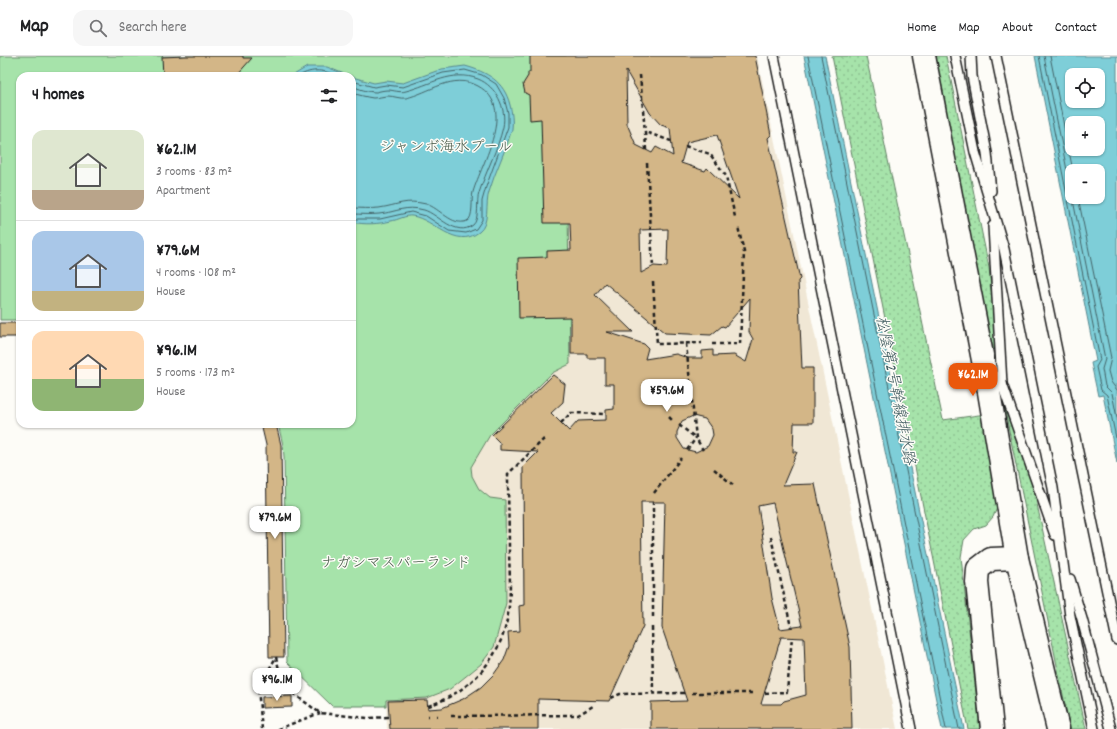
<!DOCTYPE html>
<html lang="en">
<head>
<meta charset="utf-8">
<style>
  :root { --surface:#fff; --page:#f6f6f6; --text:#202124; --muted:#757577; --line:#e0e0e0; --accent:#ea580c }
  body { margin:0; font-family:Dekko,"Klee One",sans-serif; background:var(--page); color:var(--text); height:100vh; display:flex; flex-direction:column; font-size:15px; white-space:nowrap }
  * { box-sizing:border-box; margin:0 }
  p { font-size:13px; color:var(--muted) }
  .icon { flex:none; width:22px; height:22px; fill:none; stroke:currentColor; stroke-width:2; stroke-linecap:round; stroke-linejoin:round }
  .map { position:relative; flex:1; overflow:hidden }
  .panel { position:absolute; left:16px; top:16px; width:340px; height:356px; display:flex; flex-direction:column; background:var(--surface); border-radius:12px; box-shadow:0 1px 3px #0004 }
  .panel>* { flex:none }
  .buttons { position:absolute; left:1065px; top:12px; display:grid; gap:8px }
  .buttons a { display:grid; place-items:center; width:40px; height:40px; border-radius:8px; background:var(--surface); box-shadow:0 1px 3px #0004; font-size:20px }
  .price { position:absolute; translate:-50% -34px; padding:0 9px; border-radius:8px; background:#fff; color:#222; font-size:13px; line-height:26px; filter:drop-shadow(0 1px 2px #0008) }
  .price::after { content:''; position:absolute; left:50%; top:24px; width:12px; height:9px; margin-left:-6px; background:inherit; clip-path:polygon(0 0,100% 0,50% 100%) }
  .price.on { background:var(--accent); color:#fff }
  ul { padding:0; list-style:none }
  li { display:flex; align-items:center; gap:12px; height:100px; padding:0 16px }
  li+li { border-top:1px solid var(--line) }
  li span { display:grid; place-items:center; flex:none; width:112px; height:80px; border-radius:12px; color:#555 }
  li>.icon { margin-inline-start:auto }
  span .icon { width:48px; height:48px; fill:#fffc; stroke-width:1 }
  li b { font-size:17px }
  h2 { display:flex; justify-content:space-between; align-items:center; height:48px; padding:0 16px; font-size:17px }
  header { display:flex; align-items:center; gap:24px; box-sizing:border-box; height:56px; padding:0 20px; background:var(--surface); border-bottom:1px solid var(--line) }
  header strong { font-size:19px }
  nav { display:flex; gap:22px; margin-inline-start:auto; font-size:14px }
  .search { width:280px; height:36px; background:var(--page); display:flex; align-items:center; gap:10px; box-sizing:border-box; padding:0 14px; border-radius:12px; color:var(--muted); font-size:15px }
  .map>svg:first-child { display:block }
</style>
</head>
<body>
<header>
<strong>Map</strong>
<div class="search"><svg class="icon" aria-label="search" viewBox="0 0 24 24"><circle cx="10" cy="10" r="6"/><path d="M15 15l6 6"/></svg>Search here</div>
<nav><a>Home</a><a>Map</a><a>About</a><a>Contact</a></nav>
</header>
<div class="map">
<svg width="1117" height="673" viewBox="0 0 1117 673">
  <defs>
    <pattern id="grass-dots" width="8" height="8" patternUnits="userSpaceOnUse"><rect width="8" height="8" fill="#a6e3aa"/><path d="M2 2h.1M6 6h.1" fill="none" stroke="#8ec292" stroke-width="1.8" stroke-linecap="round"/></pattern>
  </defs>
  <rect width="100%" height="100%" fill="#fdfcf7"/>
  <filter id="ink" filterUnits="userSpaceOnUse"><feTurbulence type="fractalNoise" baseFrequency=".025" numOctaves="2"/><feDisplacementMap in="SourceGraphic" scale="8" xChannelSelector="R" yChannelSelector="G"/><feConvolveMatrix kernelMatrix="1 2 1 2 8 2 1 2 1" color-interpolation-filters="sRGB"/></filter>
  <g filter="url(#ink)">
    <polygon fill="#f0e7d5" points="566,0 757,0 897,673 387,673 386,644 427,642 450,633 481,608 494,591 506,547 490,442 479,433 472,420 471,411 490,379 552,317 570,308"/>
    <g fill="url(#grass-dots)" stroke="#618063">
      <polygon points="832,0 866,0 943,364 986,358 998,450 993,461 986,469 974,473 964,484 961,501 980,673 968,673"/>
      <polygon points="932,0 946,0 989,212 998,300 994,301"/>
      <polygon points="1004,350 1008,350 1033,430 1086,673 1070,673"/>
    </g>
    <polygon fill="#a6e3aa" stroke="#618063" points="0,0 566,0 570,308 552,317 490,379 471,411 472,420 479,433 490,442 505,444 506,547 494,591 481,608 450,633 427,642 386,644 386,650 332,650 287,606 284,401 283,389 278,368 352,368 352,20 20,20 20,264 0,264"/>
    <g fill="#7eced8" stroke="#57878d" fill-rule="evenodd">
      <polygon points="804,0 825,0 964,673 942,673"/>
      <path d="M1035 0H1117V407L1103 339 1098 340 1091 307 1096 305ZM1072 19H1098V45H1072ZM1072 67H1098V93H1072ZM1072 115H1098V141H1072Z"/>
      <path d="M465 10C487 16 504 25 510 49 512 56 513 65 512 73 506 95 495 115 489 136 485 148 490 168 479 176 455 194 434 163 412 160 406 159 398 164 391 165 379 168 365 169 352 166V21L374 27 386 25 403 27 442 13Z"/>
      <polygon points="307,11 327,11 349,20 292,20"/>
    </g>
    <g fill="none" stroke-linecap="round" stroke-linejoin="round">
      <g stroke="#436367" stroke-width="1">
        <polyline points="808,0 946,673"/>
        <polyline points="821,0 959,673"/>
        <polyline points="1039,0 1100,304 1096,311 1101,334 1107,339 1117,387"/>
        <polyline points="1044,0 1105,303 1102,313 1105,330 1112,337 1117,362"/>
        <polyline points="1050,0 1073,115"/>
        <path d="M299 20C313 12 324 14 337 20"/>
        <polyline points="352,25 374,31 386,29 403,31 443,17 465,14 482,19 496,28 504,42 508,57 508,71 486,131 482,145 482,164 476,173 466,177 449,175 426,160 411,156 380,163 352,163"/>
        <path d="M352 30C359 33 368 36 376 36 380 35 384 34 388 34 393 34 400 37 406 35 430 29 452 13 478 23 496 30 507 52 503 71 498 93 486 115 479 137 476 145 480 163 473 169 456 182 438 158 424 154 405 149 397 156 379 158 370 159 361 158 352 158"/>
        <path d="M352 37C359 39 366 41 373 42 378 42 383 40 388 40 394 40 400 43 406 42 429 37 453 16 478 30 517 51 482 106 473 136 471 143 474 162 467 165 452 171 440 152 426 148 405 143 399 149 379 152 370 153 361 152 352 152"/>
        <polyline points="1078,141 1111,302 1108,315 1111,326 1117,334"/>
      </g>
    </g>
    <g fill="#d3b687" stroke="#1c1c1c" fill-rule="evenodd">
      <polygon points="185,0 243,0 243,2 252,2 236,20 163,20 162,1"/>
      <path d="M530 0H755L771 79 768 82 800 223 798 225 802 312H813V367H794L793 396H797L783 429 815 428 850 591 852 673H651V646L687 645 662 572 665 446H641L643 570 609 645 538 643V673H390L388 645 427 644 428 653 442 652 463 643 481 631 494 618 504 604 509 590 508 576 520 575 519 550 524 549 523 411 538 396 500 394V387L492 379 553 319 565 328 563 346 551 357 569 375 578 365 606 364V354L614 353V328H605V302H587V298H571V261L519 262 518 202 547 201V195L571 194 570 167H544L541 63 530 64 529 39 525 37 523 28 528 20V16H530ZM626 15 650 57 661 69 670 72 673 100 656 91 652 97 636 89 627 68ZM717 79 739 143 707 112 705 115 681 107 687 86ZM668 173 667 211 654 210 641 217 640 174ZM605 227 665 277 711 279 722 270 725 271 750 242 749 276 753 283 746 306 734 299 713 300V294L702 295V302H688L676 298 645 303 648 292 644 288 607 276H633L595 239ZM693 360 705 363 712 373 713 379 708 390 696 396 684 393 677 382V376L682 365ZM773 447 802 570 780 573 772 542 758 450ZM781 581 804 582 806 639 784 645 781 648H761Z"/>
      <rect x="0" y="267" width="20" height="14"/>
      <polygon points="261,368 276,368 281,389 284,601 269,601 266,389"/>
      <polygon points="292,640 292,651 262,652 262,641"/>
    </g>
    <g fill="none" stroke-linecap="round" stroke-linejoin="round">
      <defs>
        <g id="lane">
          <polyline points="774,0 911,673"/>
          <polyline points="955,0 975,96 1004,193 1053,432 1070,560 1094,673"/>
          <polyline points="971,0 972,20 987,97 991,135"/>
          <polyline points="996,0 1117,584"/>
          <polyline points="993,170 1002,328 997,329"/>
          <polyline points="1002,328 1055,479"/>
          <polyline points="1070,523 1082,563 1111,673"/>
        </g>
        <g id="secondary">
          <polyline points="924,0 988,330 1017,502 1058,673"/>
          <polyline points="992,673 977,526 978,513 991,503 1017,502"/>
        </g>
      </defs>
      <use href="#lane" stroke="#1c1c1c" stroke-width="12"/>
      <use href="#secondary" stroke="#1c1c1c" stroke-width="25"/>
      <g stroke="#1c1c1c" stroke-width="2.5" stroke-dasharray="4 3" stroke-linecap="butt">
        <polyline points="640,19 645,76"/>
        <polyline points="685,90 710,98 726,120 735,161"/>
        <polyline points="646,94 645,76 671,85"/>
        <polyline points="647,107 653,211"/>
        <polyline points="653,226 657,288 702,287"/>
        <polyline points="686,288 696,382 703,394"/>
        <polyline points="712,288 740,288 744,196 738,171"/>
        <polyline points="669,361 672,364"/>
        <polyline points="561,367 571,357 606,358"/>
        <polyline points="679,369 696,382"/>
        <polyline points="687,394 696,382"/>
        <polyline points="714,413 733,429"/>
        <polyline points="654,437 681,402"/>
        <polyline points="771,481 791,571"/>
        <polyline points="653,561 653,446"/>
        <polyline points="652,571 653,637"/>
        <polyline points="276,601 283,630 320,657 368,662 389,661"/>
        <polyline points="692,637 754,637"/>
        <polyline points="765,637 787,636 792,581"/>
        <polyline points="611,642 620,638 684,637"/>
        <path d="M428 650C462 639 491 613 503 579 512 553 510 524 509 497 509 471 508 444 508 418L544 383"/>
        <polyline points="428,660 429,660"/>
        <polyline points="437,660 438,660"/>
        <polyline points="451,660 578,659 593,650"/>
        <polyline points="262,673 258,633 276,601"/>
        <polyline points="278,673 320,657"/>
      </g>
      <use href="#lane" stroke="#fdfcf7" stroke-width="9"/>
      <use href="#secondary" stroke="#fdfcf7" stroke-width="22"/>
    </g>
  </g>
  <g text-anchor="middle" stroke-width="3" stroke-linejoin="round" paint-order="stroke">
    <g font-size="15" fill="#455847" stroke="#fdfcf7">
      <text x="446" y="95">ジャンボ海水プール</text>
      <text x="396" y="511">ナガシマスパーランド</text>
    </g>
    <g font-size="16" font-style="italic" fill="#3e5a5e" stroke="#fdfcf7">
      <text transform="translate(897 334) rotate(79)" y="6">松陰第2号幹線排水路</text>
    </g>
  </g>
</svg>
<div class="buttons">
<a><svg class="icon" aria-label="locate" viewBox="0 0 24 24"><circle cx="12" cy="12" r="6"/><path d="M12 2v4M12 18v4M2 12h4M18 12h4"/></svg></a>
<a>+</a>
<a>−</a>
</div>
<b class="price on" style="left:973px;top:341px">¥62.1M</b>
<b class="price" style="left:667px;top:357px">¥59.6M</b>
<b class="price" style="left:275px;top:484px">¥79.6M</b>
<b class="price" style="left:277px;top:646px">¥96.1M</b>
<section class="panel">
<h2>4 homes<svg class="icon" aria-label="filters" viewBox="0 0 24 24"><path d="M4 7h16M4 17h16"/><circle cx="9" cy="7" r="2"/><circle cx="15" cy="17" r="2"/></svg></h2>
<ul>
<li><span style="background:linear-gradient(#dfe7d0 75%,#b9a48a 0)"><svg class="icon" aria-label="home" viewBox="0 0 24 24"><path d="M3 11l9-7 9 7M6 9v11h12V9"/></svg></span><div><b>¥62.1M</b><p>3 rooms · 83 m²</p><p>Apartment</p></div></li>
<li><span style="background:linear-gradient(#a9c7e8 75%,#c2b280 0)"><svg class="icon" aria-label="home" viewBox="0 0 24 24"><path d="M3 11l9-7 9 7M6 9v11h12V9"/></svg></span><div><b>¥79.6M</b><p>4 rooms · 108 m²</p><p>House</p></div></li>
<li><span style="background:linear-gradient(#ffd9b3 60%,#8fb573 0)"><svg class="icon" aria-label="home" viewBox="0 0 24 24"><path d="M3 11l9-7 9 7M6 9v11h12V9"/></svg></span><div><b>¥96.1M</b><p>5 rooms · 173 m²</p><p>House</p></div></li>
</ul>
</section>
</div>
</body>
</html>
